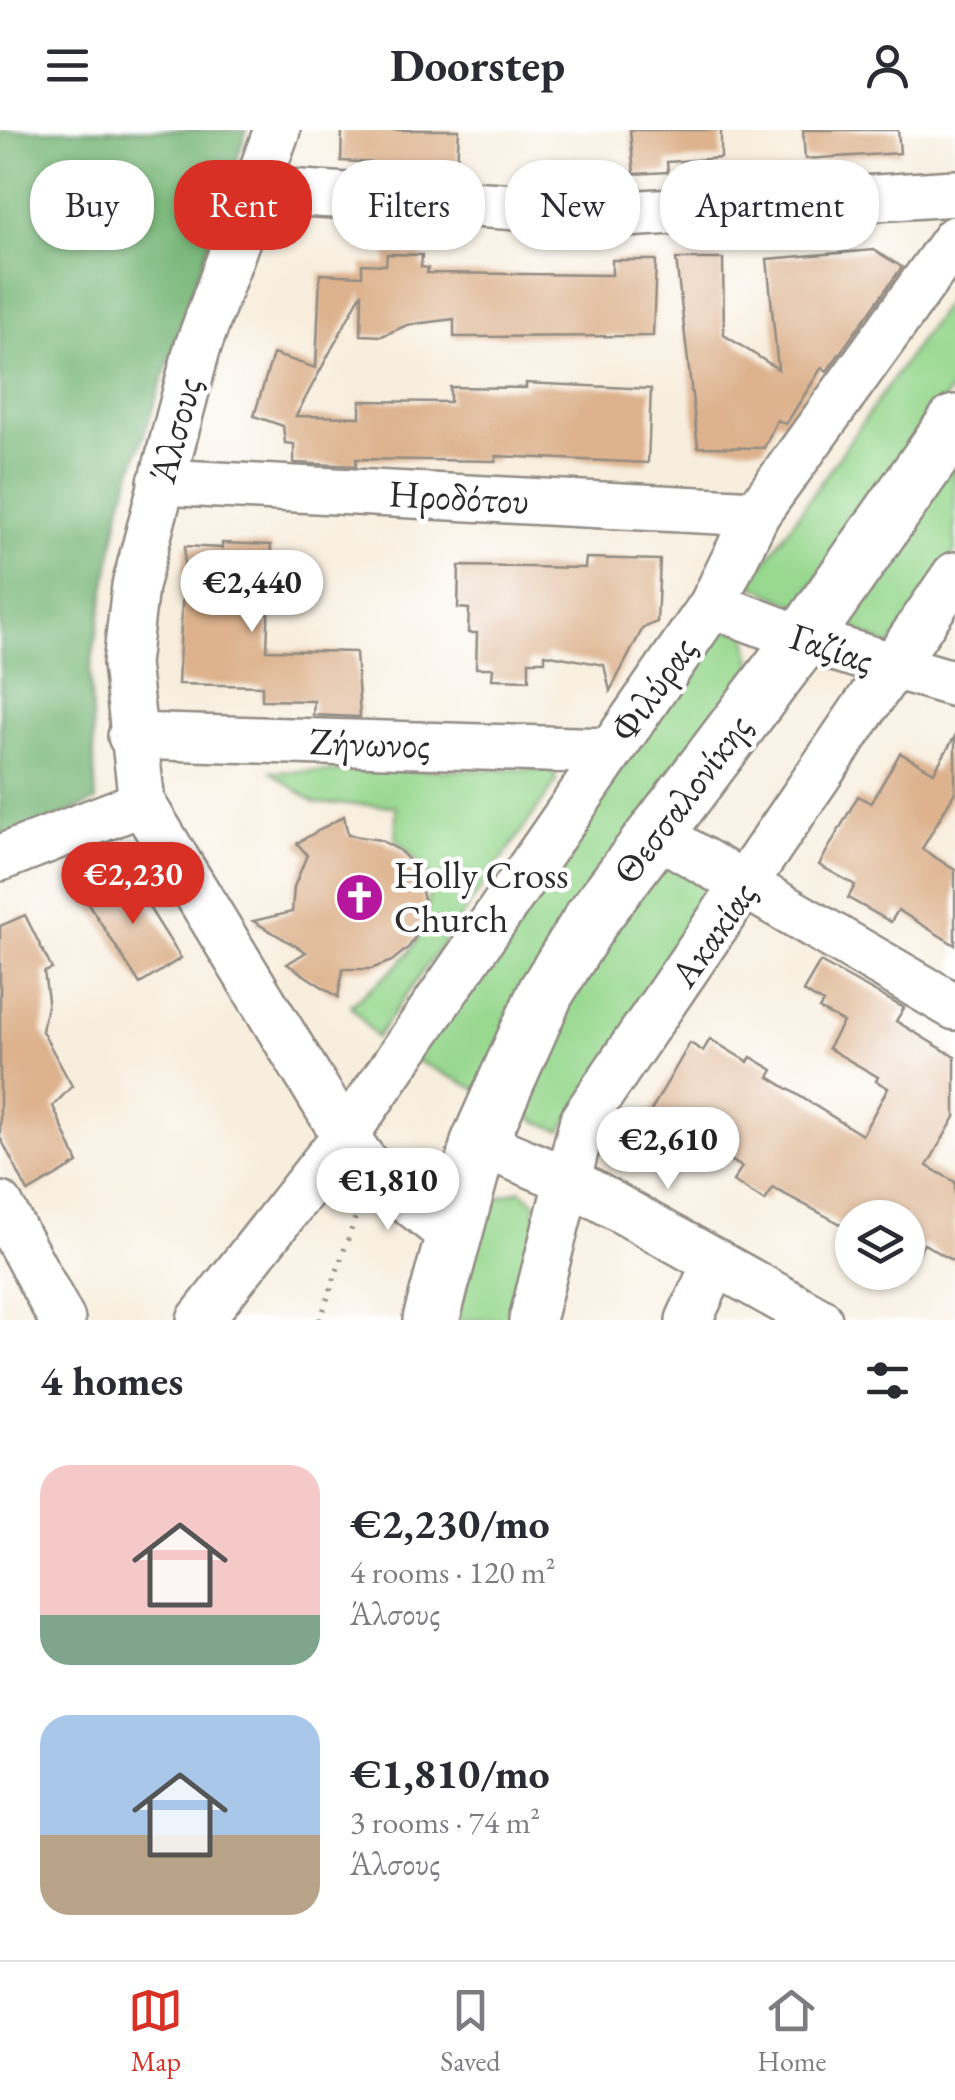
<!DOCTYPE html>
<html lang="en">
<head>
<meta charset="utf-8">
<style>
  :root { --surface:#fff; --page:#f7f7f7; --text:#2b2b33; --muted:#7c7c81; --line:#e1e1e2; --accent:#d93025 }
  body { margin:0; font-family:"EB Garamond",serif; background:var(--page); color:var(--text); height:100vh; display:flex; flex-direction:column; font-size:38px; white-space:nowrap }
  * { box-sizing:border-box; margin:0 }
  p { font-size:32px; color:var(--muted) }
  .icon { flex:none; width:55px; height:55px; fill:none; stroke:currentColor; stroke-width:2; stroke-linecap:round; stroke-linejoin:round }
  .map { position:relative; height:1190px; overflow:hidden }
  .sheet { display:flex; flex-direction:column; background:var(--surface); flex:1 }
  .sheet>* { flex:none }
  .guide { position:absolute; left:30px; top:30px; width:895px; height:90px; display:flex; gap:20px }
  .controls { position:absolute; left:835px; top:1070px; display:grid; gap:20px }
  .controls a { display:grid; place-items:center; width:90px; height:90px; border-radius:50%; background:var(--surface); box-shadow:0 2px 8px #0004; font-size:50px }
  .price { position:absolute; translate:-50% -85px; padding:0 22px; border-radius:35px; background:#fff; color:#222; font-size:32px; line-height:65px; filter:drop-shadow(0 2px 5px #0008) }
  .price::after { content:''; position:absolute; left:50%; top:60px; width:30px; height:22px; margin-left:-15px; background:inherit; clip-path:polygon(0 0,100% 0,50% 100%) }
  .price.selected { background:var(--accent); color:#fff }
  ul { padding:0; list-style:none }
  li { display:flex; align-items:center; gap:30px; height:250px; padding:0 40px }
  li span { display:grid; place-items:center; flex:none; width:280px; height:200px; border-radius:30px; color:#555 }
  li>.icon { margin-inline-start:auto }
  span .icon { width:120px; height:120px; fill:#fffc; stroke-width:1 }
  li b { font-size:42px }
  h2 { display:flex; justify-content:space-between; align-items:center; height:120px; padding:0 40px; font-size:42px }
  .chip { padding:0 35px; border-radius:40px; background:var(--surface); box-shadow:0 2px 8px #0004; font-size:35px; line-height:90px }
  .chip.selected { background:var(--accent); color:#fff }
  header { display:flex; justify-content:space-between; align-items:center; height:130px; padding:0 40px; background:var(--surface); font-size:45px; font-weight:700 }
  .tabs { display:flex; justify-content:space-around; align-items:center; height:140px; border-top:2px solid var(--line); background:var(--surface); font-size:28px; color:var(--muted) }
  .tabs a { display:grid; justify-items:center; gap:5px }
  .tabs .selected { color:var(--accent) }
  .map>svg:first-child { display:block }
</style>
</head>
<body>
<header><svg class="icon" aria-label="menu" viewBox="0 0 24 24"><path d="M4 6h16M4 12h16M4 18h16"/></svg>Doorstep<svg class="icon" aria-label="person" viewBox="0 0 24 24"><circle cx="12" cy="8" r="4"/><path d="M4 21q1-7 8-7t8 7"/></svg></header>
<div class="map">
<svg width="955" height="1190" viewBox="0 0 955 1190">
  <rect width="100%" height="100%" fill="#fff"/>
  <filter id="ink" filterUnits="userSpaceOnUse"><feTurbulence type="fractalNoise" baseFrequency=".01" numOctaves="2"/><feDisplacementMap in="SourceGraphic" scale="20" xChannelSelector="R" yChannelSelector="G"/><feConvolveMatrix kernelMatrix="1 2 1 2 8 2 1 2 1" color-interpolation-filters="sRGB"/></filter>
  <filter id="wash" filterUnits="userSpaceOnUse"><feTurbulence type="fractalNoise" baseFrequency=".0048" numOctaves="4" result="noise"/><feDisplacementMap in="SourceGraphic" scale="40" xChannelSelector="R" yChannelSelector="G"/><feGaussianBlur stdDeviation="2.25" result="paint"/><feColorMatrix in="noise" values="0 0 0 0 0 0 0 0 0 0 0 0 0 0 0 0 0 1.4 0 .05"/><feComposite in="paint" operator="in"/></filter>
  <g filter="url(#wash)">
    <rect width="100%" height="100%" fill="#f8eede"/>
    <g fill="#98d88f" stroke="#62825d" stroke-width="2.5">
      <polygon points="955,160 955,254 798,476 750,454"/>
      <polygon points="955,329 955,422 890,516 840,495"/>
      <polygon points="723,496 746,503 754,541 480,961 413,929"/>
      <path d="M550 639 557 651 376 908 351 875C403 830 432 818 429 744L396 708V676L315 673 271 642Z"/>
      <polygon points="680,727 707,748 709,773 561,1001 517,983 562,883 653,742"/>
      <polygon points="520,1060 535,1072 536,1097 510,1190 456,1190 485,1083 498,1068"/>
    </g>
    <polygon fill="#7ab87a" stroke="#527252" stroke-width="2.5" points="0,0 247,0 121,373 90,541 96,671 0,713"/>
    <g id="blocks">
      <g fill="#ddb28d">
        <polygon points="342,0 459,0 457,36 422,35 422,44 378,42 378,33 341,31"/>
        <polygon points="630,0 721,0 721,28 667,32 668,42 634,44"/>
        <polygon points="803,0 898,0 900,23 805,29"/>
        <polygon points="874,120 902,137 827,241 822,237 786,294 777,290 764,318 698,317 676,129 723,129 724,205 778,239 767,129"/>
        <polygon points="387,124 422,125 421,137 428,138 427,143 612,145 612,130 656,130 653,206 454,207 454,189 407,195 382,206 361,205 362,162 296,286 360,287 360,271 450,272 450,257 526,258 526,253 651,259 648,333 496,326 496,331 356,329 356,336 294,333 294,314 285,313 283,296 254,286 273,224 316,238 320,144 362,146 362,134 386,135"/>
        <polygon points="222,413 271,415 267,520 356,522 360,587 313,585 314,571 262,570 262,556 178,554 185,416 222,418"/>
        <polygon points="586,428 660,430 657,492 643,498 610,561 604,535 545,524 545,531 529,531 529,550 492,549 493,538 476,538 477,503 468,503 469,479 458,478 459,436 585,438"/>
        <polygon points="955,606 955,662 922,719 955,740 955,815 898,780 891,792 848,768 855,755 819,735 858,666 871,673 900,623 934,642"/>
        <polygon points="344,686 348,705 380,710 399,720 415,736 426,777 421,798 409,817 392,831 371,839 343,839 338,867 287,834 306,822 253,791 292,782 294,757 307,725 297,713"/>
        <polygon points="126,741 181,828 140,854 84,767"/>
        <polygon points="25,785 52,839 44,842 48,870 42,901 72,956 53,976 78,1033 28,1062 0,1007 0,796"/>
        <polygon points="820,832 904,878 896,891 955,927 955,987 927,1036 955,1052 955,1132 924,1114 908,1142 908,1088 852,1088 852,1100 773,1058 765,1071 733,1051 742,1037 681,1001 676,1009 645,991 690,913 703,921 710,909 748,932 751,927 773,940 769,947 862,1005 888,958 876,951 878,947 828,918 843,892 819,879 823,873 803,861"/>
      </g>
    </g>
  </g>
  <g filter="url(#ink)">
    <use href="#blocks" fill-opacity="0" stroke="#928c84" stroke-width="2.5"/>
    <g fill="none" stroke-linecap="round" stroke-linejoin="round">
      <defs>
        <g id="minor">
          <polyline points="277,0 197,219 135,456 126,534 142,673 345,1006 371,1041 451,1105"/>
          <polyline points="256,60 626,84 955,63"/>
          <polyline points="161,352 757,383"/>
          <polyline points="712,475 803,509 955,554"/>
          <polyline points="131,606 609,621"/>
          <polyline points="657,704 955,877"/>
          <polyline points="0,728 142,673"/>
          <polyline points="479,1013 568,1050 819,1190"/>
          <polyline points="0,1075 62,1190"/>
          <polyline points="200,1190 345,1006 712,475 757,383 955,109"/>
          <polyline points="532,1190 583,990 955,445"/>
          <polyline points="689,1190 716,1132"/>
        </g>
        <polyline id="major" points="431,1190 479,1013 546,862 592,788 803,509 955,293"/>
      </defs>
      <use href="#minor" stroke="#928c84" stroke-width="50"/>
      <use href="#major" stroke="#928c84" stroke-width="60"/>
      <polyline stroke="#928c84" stroke-width="5" stroke-dasharray="2.5 8" stroke-linecap="butt" points="320,1190 359,1077"/>
      <use href="#minor" stroke="#fff" stroke-width="45"/>
      <use href="#major" stroke="#fff" stroke-width="55"/>
    </g>
  </g>
  <defs>
    <symbol id="church-disc" viewBox="-11 -11 22 22"><circle r="9.5" fill="#b5179e" stroke="#fff"/><path d="M-1.2-6h2.4v3.5h3.3v2.4h-3.3V6h-2.4V-.1h-3.3v-2.4h3.3Z" fill="#fff"/></symbol>
  </defs>
  <g fill-rule="evenodd">
    <use href="#church-disc" x="332" y="740" width="55" height="55"/>
  </g>
  <g text-anchor="middle" stroke-width="9" stroke-linejoin="round" paint-order="stroke">
    <g font-size="38" fill="#2b2b2b" stroke="#fff">
      <text transform="translate(175 300) rotate(-75)" y="13">Άλσους</text>
      <text transform="translate(459 367) rotate(3)" y="13">Ηροδότου</text>
      <text transform="translate(832 518) rotate(18)" y="13">Γαζίας</text>
      <text transform="translate(653 559) rotate(-55)" y="13">Φιλύρας</text>
      <text transform="translate(370 613) rotate(2)" y="13">Ζήνωνος</text>
      <text transform="translate(682 669) rotate(-53)" y="13">Θεσσαλονίκης</text>
      <text transform="translate(713 804) rotate(-55)" y="13">Ακακίας</text>
    </g>
    <g font-size="38" fill="#2b2b2b" stroke="#fff" text-anchor="start">
      <text x="394" y="758">Holly Cross<tspan x="394" dy="44">Church</tspan></text>
    </g>
  </g>
</svg>
<div class="controls">
<a><svg class="icon" aria-label="layers" viewBox="0 0 24 24"><path d="M12 4l9 5-9 5-9-5zM3 14l9 5 9-5"/></svg></a>
</div>
<b class="price" style="left:252px;top:505px">€2,440</b>
<b class="price selected" style="left:133px;top:797px">€2,230</b>
<b class="price" style="left:668px;top:1062px">€2,610</b>
<b class="price" style="left:388px;top:1103px">€1,810</b>
<div class="guide">
<a class="chip">Buy</a>
<a class="chip selected">Rent</a>
<a class="chip">Filters</a>
<a class="chip">New</a>
<a class="chip">Apartment</a>
</div>
</div>
<section class="sheet">
<h2>4 homes<svg class="icon" aria-label="filters" viewBox="0 0 24 24"><path d="M4 7h16M4 17h16"/><circle cx="9" cy="7" r="2"/><circle cx="15" cy="17" r="2"/></svg></h2>
<ul>
<li><span style="background:linear-gradient(#f6c9c9 75%,#7fa58c 0)"><svg class="icon" aria-label="home" viewBox="0 0 24 24"><path d="M3 11l9-7 9 7M6 9v11h12V9"/></svg></span><div><b>€2,230/mo</b><p>4 rooms · 120 m²</p><p>Άλσους</p></div></li>
<li><span style="background:linear-gradient(#a9c7e8 60%,#b9a48a 0)"><svg class="icon" aria-label="home" viewBox="0 0 24 24"><path d="M3 11l9-7 9 7M6 9v11h12V9"/></svg></span><div><b>€1,810/mo</b><p>3 rooms · 74 m²</p><p>Άλσους</p></div></li>
</ul>
</section>
<nav class="tabs">
<a class="selected"><svg class="icon" aria-label="map" viewBox="0 0 24 24"><path d="M3 6l6-2 6 2 6-2v14l-6 2-6-2-6 2zM9 4v14M15 6v14"/></svg>Map</a>
<a><svg class="icon" aria-label="saved" viewBox="0 0 24 24"><path d="M7 4h10v16l-5-4-5 4z"/></svg>Saved</a>
<a><svg class="icon" aria-label="home" viewBox="0 0 24 24"><path d="M3 11l9-7 9 7M6 9v11h12V9"/></svg>Home</a>
</nav>
</body>
</html>
